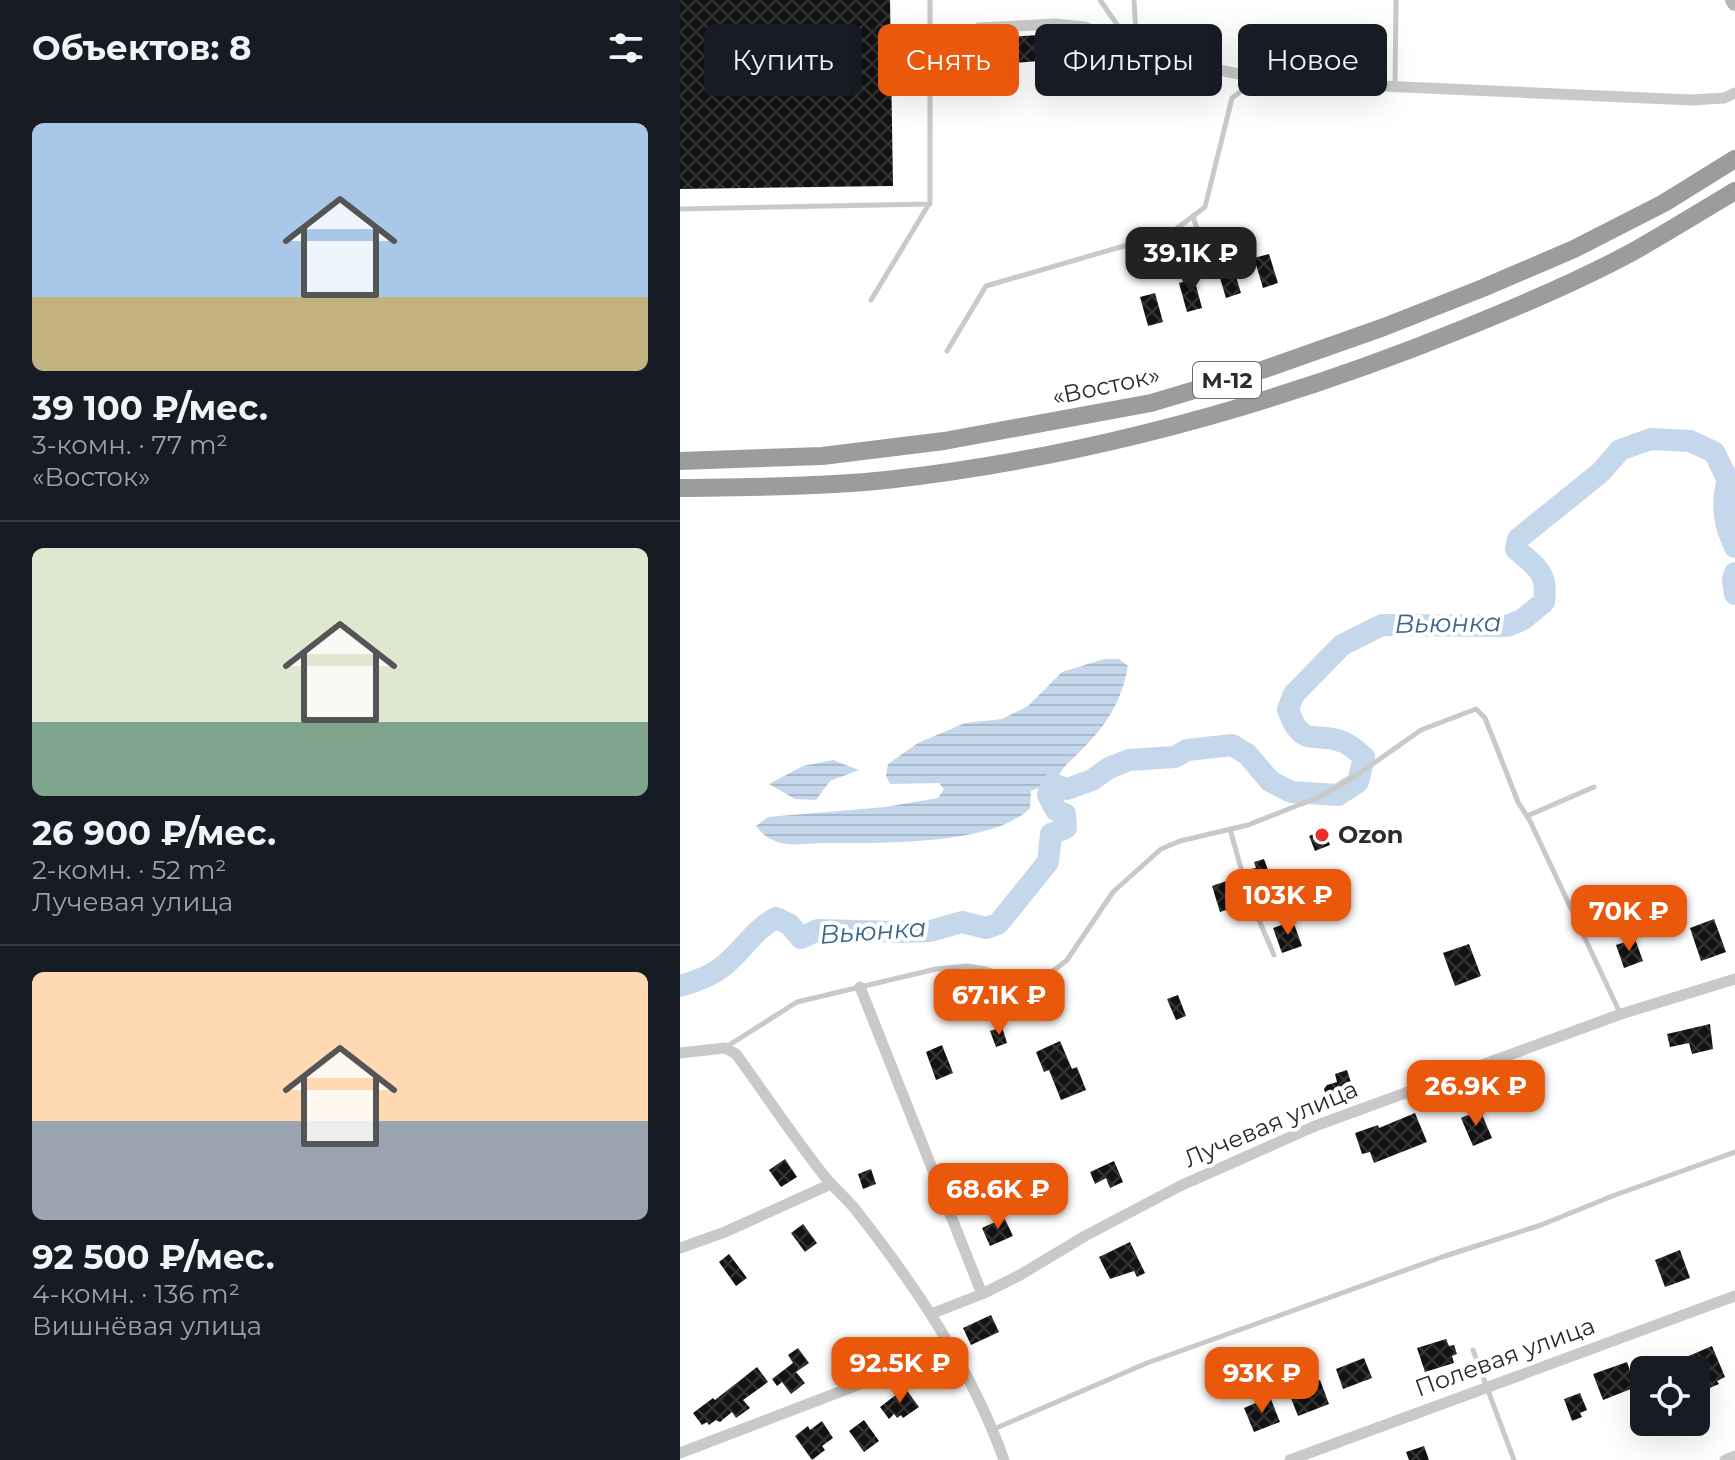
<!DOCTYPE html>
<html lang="ru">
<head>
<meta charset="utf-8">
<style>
  :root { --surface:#171b24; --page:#242831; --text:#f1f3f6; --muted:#9ea1a6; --line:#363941; --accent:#ea580c }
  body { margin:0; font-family:Montserrat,sans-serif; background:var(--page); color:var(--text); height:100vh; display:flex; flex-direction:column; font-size:30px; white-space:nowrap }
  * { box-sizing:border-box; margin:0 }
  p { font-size:26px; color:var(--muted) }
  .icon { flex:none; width:44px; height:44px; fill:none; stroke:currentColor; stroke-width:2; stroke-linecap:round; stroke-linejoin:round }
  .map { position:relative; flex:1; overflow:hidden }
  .side { display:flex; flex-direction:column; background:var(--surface); width:680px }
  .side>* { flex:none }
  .banner { position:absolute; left:24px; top:24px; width:760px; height:72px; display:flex; gap:16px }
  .controls { position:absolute; left:950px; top:1356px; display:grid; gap:16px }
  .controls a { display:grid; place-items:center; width:80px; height:80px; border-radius:12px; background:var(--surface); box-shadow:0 8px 32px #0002; font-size:40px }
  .price { position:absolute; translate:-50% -68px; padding:0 18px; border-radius:16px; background:var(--accent); color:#fff; font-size:26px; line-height:52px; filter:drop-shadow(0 2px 4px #0008) }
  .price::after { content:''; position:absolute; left:50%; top:48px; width:24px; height:18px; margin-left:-12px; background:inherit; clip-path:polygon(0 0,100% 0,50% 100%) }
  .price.active { background:#222; color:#fff }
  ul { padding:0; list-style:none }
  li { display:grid; align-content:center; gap:16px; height:424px; padding:0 32px }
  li+li { border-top:2px solid var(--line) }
  li span { display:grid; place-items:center; height:248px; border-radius:12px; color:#555 }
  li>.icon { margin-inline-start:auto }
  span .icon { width:144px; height:144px; fill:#fffc; stroke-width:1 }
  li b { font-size:34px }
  h2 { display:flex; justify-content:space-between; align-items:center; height:96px; padding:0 32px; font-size:34px }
  .chip { padding:0 28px; border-radius:12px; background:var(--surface); box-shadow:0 8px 32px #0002; font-size:28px; line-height:72px }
  .chip.active { background:var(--accent); color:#fff }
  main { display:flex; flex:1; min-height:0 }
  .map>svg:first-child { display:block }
</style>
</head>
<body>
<main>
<section class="side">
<h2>Объектов: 8<svg class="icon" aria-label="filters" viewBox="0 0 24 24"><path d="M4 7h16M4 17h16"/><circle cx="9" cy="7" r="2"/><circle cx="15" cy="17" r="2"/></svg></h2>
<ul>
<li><span style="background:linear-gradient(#a9c7e8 70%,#c2b280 0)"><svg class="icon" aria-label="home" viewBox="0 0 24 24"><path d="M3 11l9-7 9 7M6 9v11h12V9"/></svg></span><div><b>39 100 ₽/мес.</b><p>3-комн. · 77 m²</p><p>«Восток»</p></div></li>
<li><span style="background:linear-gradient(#dfe7d0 70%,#7fa58c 0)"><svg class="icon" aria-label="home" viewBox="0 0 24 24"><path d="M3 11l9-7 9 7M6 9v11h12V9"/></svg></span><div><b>26 900 ₽/мес.</b><p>2-комн. · 52 m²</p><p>Лучевая улица</p></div></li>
<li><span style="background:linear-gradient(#ffd9b3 60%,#9aa5b1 0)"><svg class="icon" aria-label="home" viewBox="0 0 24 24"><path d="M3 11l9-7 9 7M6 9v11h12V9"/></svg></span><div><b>92 500 ₽/мес.</b><p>4-комн. · 136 m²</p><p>Вишнёвая улица</p></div></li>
</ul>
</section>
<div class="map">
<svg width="1055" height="1460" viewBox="0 0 1055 1460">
  <defs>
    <pattern id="water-rules" width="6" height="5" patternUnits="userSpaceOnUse" patternTransform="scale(2)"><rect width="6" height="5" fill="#c5d8eb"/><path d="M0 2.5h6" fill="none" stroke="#a9baca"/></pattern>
    <pattern id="building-cross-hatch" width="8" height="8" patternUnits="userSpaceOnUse" patternTransform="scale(2)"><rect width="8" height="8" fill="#131313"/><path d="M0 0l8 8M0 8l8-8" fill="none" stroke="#363636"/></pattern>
  </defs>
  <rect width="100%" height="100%" fill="#fff"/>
  <g fill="url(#water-rules)">
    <path d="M424 659H439L448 666C440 711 418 735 385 766 381 771 378 777 374 782 368 787 358 787 351 791L350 808C314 846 196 843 145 843 132 843 115 846 101 843 90 840 83 835 76 826L88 817 205 807 258 798 264 789 259 783 210 784 206 776 208 764 238 743 285 723 322 719 348 706 382 672Z"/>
    <polygon points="153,760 179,770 150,781 136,800 115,799 89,784 123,766"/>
  </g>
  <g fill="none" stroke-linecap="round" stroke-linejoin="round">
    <g stroke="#c5d8eb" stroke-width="22">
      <polyline points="1055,573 1053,579 1055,594"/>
      <path d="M0 986C14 982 31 976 42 967 62 952 73 930 96 918L109 924 121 938 138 930 218 932 250 931 282 922 306 928 318 924 368 862 371 834 386 828 385 814 376 810 368 795 372 784 387 789 412 780 429 768 449 760 495 757 507 750 552 745 567 754 590 781 611 792 658 795 678 782 684 757C678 752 671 745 663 742 636 730 622 751 608 709L614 694 662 645 702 625 827 626 842 620 864 602C868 572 857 568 836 549L838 539 921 472 940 450 971 439 1010 441 1034 452 1048 480C1041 504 1044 524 1055 547"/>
    </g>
  </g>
  <g fill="url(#building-cross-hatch)">
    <polygon points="0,0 210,0 213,186 0,189"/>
    <polygon points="373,34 375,60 302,65 300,39"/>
    <polygon points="589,254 598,283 583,288 574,258"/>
    <polygon points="552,264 561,293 546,298 537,268"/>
    <polygon points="514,278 522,308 507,312 499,283"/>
    <polygon points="475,293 483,322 468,326 460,297"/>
    <polygon points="644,830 650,845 635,851 629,836"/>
    <polygon points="584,859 590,875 575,880 571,869 576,868 574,862"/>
    <polygon points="634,873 646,903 632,909 620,879"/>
    <polygon points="552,879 561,905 540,912 532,886"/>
    <polygon points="1034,919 1046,952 1021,961 1010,928"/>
    <polygon points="613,921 622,946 602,953 593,928"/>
    <polygon points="955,939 963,961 944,968 936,945"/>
    <polygon points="789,944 801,976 775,986 763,953"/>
    <polygon points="498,995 506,1016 496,1020 487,999"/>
    <polygon points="1030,1024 1033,1049 1012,1054 1009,1043 990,1047 987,1034"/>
    <polygon points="322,1027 327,1043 316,1047 310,1031"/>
    <polygon points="380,1041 392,1069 397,1067 406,1090 381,1100 369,1070 364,1072 356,1052"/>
    <polygon points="262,1045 273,1073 256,1080 246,1052"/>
    <polygon points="667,1070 676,1098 649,1106 644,1089 647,1085 657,1082 655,1074"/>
    <polygon points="840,1071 849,1097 834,1103 825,1077"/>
    <polygon points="800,1110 812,1138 793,1146 781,1118"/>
    <polygon points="735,1113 747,1142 694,1163 690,1152 682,1154 675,1133 698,1125 699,1128"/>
    <polygon points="105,1159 117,1177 101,1187 89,1170"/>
    <polygon points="434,1161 443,1182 430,1188 426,1178 415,1184 410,1172"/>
    <polygon points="191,1169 196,1184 183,1189 178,1174"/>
    <polygon points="322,1213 333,1236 310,1246 302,1228 315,1222 313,1218"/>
    <polygon points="123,1224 137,1243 125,1252 111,1233"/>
    <polygon points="450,1242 465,1273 457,1277 454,1271 430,1279 419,1257"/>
    <polygon points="1000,1250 1010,1278 985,1287 975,1260"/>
    <polygon points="49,1254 67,1278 56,1286 39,1262"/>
    <polygon points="311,1315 319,1332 291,1345 283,1328"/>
    <polygon points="766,1339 769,1346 774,1345 777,1354 772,1356 774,1363 745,1372 737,1348"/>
    <polygon points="1032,1346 1045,1377 1037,1381 1039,1384 1018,1393 1016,1370 1003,1370 999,1360"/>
    <polygon points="118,1348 129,1363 116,1372 125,1383 111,1394 102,1382 97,1386 92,1379 113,1363 108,1355"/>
    <polygon points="684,1358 692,1378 663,1389 656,1369"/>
    <polygon points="947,1362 956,1387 923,1400 913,1374"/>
    <polygon points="77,1367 88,1382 63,1400 70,1408 56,1418 52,1412 40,1422 36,1420 29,1425 27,1422 22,1425 13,1413 33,1398 35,1400"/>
    <polygon points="640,1380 649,1404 618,1416 609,1393"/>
    <polygon points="225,1388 239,1407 223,1418 221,1415 217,1418 214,1414 209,1419 200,1407"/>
    <polygon points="900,1393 907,1410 900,1413 902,1417 892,1421 884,1399"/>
    <polygon points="590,1397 600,1422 574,1432 564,1408"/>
    <polygon points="184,1420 199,1441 184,1452 169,1431"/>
    <polygon points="142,1421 153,1438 142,1446 145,1450 132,1460 115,1436 128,1426 130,1430"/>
    <polygon points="744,1446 749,1460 729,1460 726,1452"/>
  </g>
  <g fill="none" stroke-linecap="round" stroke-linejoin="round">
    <g stroke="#c9c9c9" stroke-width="2" stroke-dasharray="4 4" stroke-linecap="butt">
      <polyline points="476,44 514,50"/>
      <polyline points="374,45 387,38"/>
    </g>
    <g stroke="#c9c9c9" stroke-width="5">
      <polyline points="420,0 454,49"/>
      <polyline points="454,0 457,51"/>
      <polyline points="251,28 298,28"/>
      <polyline points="715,86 716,0"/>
      <polyline points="0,209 250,204 250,0"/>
      <polyline points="513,216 525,255"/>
      <polyline points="191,300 249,204"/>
      <polyline points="267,351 306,286 492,232 525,207 552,98 578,79"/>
      <polyline points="847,816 914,787"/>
      <polyline points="550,829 569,897 594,955"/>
      <polyline points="46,1047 117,1002 256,969 287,966 306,969 345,983 360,981 387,960 433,892 481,849 500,841 568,825 639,797 674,777 741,730 796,709 805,718 838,802 850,821 940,1013"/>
      <polyline points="793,1350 834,1460"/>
      <polyline points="314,1429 467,1363 762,1257 861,1225 935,1195 1055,1152"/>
    </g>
    <g stroke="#c9c9c9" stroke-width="11">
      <polyline points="299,28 375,24 405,27 457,53 578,78 613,82 1011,100 1044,98 1055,93"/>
      <polyline points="180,987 302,1294"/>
      <path d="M0 1053 45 1048 56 1054C86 1095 114 1138 146 1178 155 1189 166 1198 175 1209 235 1285 291 1368 324 1460"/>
      <polyline points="0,1248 45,1232 151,1184"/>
      <polyline points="251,1314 302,1294 340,1275 405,1236 500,1186 635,1126 941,1014 1055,979"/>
      <polyline points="0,1453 222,1368 269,1344"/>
      <polyline points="610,1460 1055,1296"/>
      <polyline points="1045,1460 1055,1456"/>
    </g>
    <polyline stroke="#b6b6b6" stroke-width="16" points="1053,0 1055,3"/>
    <g stroke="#9c9c9c" stroke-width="18">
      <polyline points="0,461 142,456 264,441 471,403 585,369 704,327 803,288 894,249 984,203 1055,159"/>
      <path d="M0 488C69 487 137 487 206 480 403 458 601 403 785 328 842 305 901 280 956 250 989 231 1022 211 1055 191"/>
    </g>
  </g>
  <circle fill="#e8302a" stroke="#fff" stroke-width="3" cx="642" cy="835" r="8"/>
  <g text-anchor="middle" stroke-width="8" stroke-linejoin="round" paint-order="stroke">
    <rect fill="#fff" stroke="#6b6b6b" stroke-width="2" x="513" y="362" width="68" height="36" rx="6"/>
    <g font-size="22" font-weight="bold" fill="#2c2c2c">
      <text x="547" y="388">М-12</text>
    </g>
    <g font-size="24" fill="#2c2c2c" stroke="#fff">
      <text transform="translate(426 386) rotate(-12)" y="8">«Восток»</text>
      <text transform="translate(591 1124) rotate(-23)" y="8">Лучевая улица</text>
      <text transform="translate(825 1357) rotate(-20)" y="8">Полевая улица</text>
    </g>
    <g font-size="24" font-weight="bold" fill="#2c2c2c" stroke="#fff" text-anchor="start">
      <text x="658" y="843">Ozon</text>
    </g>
    <g font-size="26" font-style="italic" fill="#3a658f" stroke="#fff">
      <text transform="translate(768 623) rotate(-1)" y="9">Вьюнка</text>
      <text transform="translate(193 931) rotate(-4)" y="9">Вьюнка</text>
    </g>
  </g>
</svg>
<div class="controls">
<a><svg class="icon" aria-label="locate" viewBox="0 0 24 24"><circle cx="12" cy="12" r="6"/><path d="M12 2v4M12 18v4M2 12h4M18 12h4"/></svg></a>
</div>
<b class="price active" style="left:511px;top:295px">39.1K ₽</b>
<b class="price" style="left:608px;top:937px">103K ₽</b>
<b class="price" style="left:949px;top:953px">70K ₽</b>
<b class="price" style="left:319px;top:1037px">67.1K ₽</b>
<b class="price" style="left:796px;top:1128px">26.9K ₽</b>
<b class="price" style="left:318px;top:1231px">68.6K ₽</b>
<b class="price" style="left:220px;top:1405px">92.5K ₽</b>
<b class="price" style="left:582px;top:1415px">93K ₽</b>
<div class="banner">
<a class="chip">Купить</a>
<a class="chip active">Снять</a>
<a class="chip">Фильтры</a>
<a class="chip">Новое</a>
</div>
</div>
</main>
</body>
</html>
